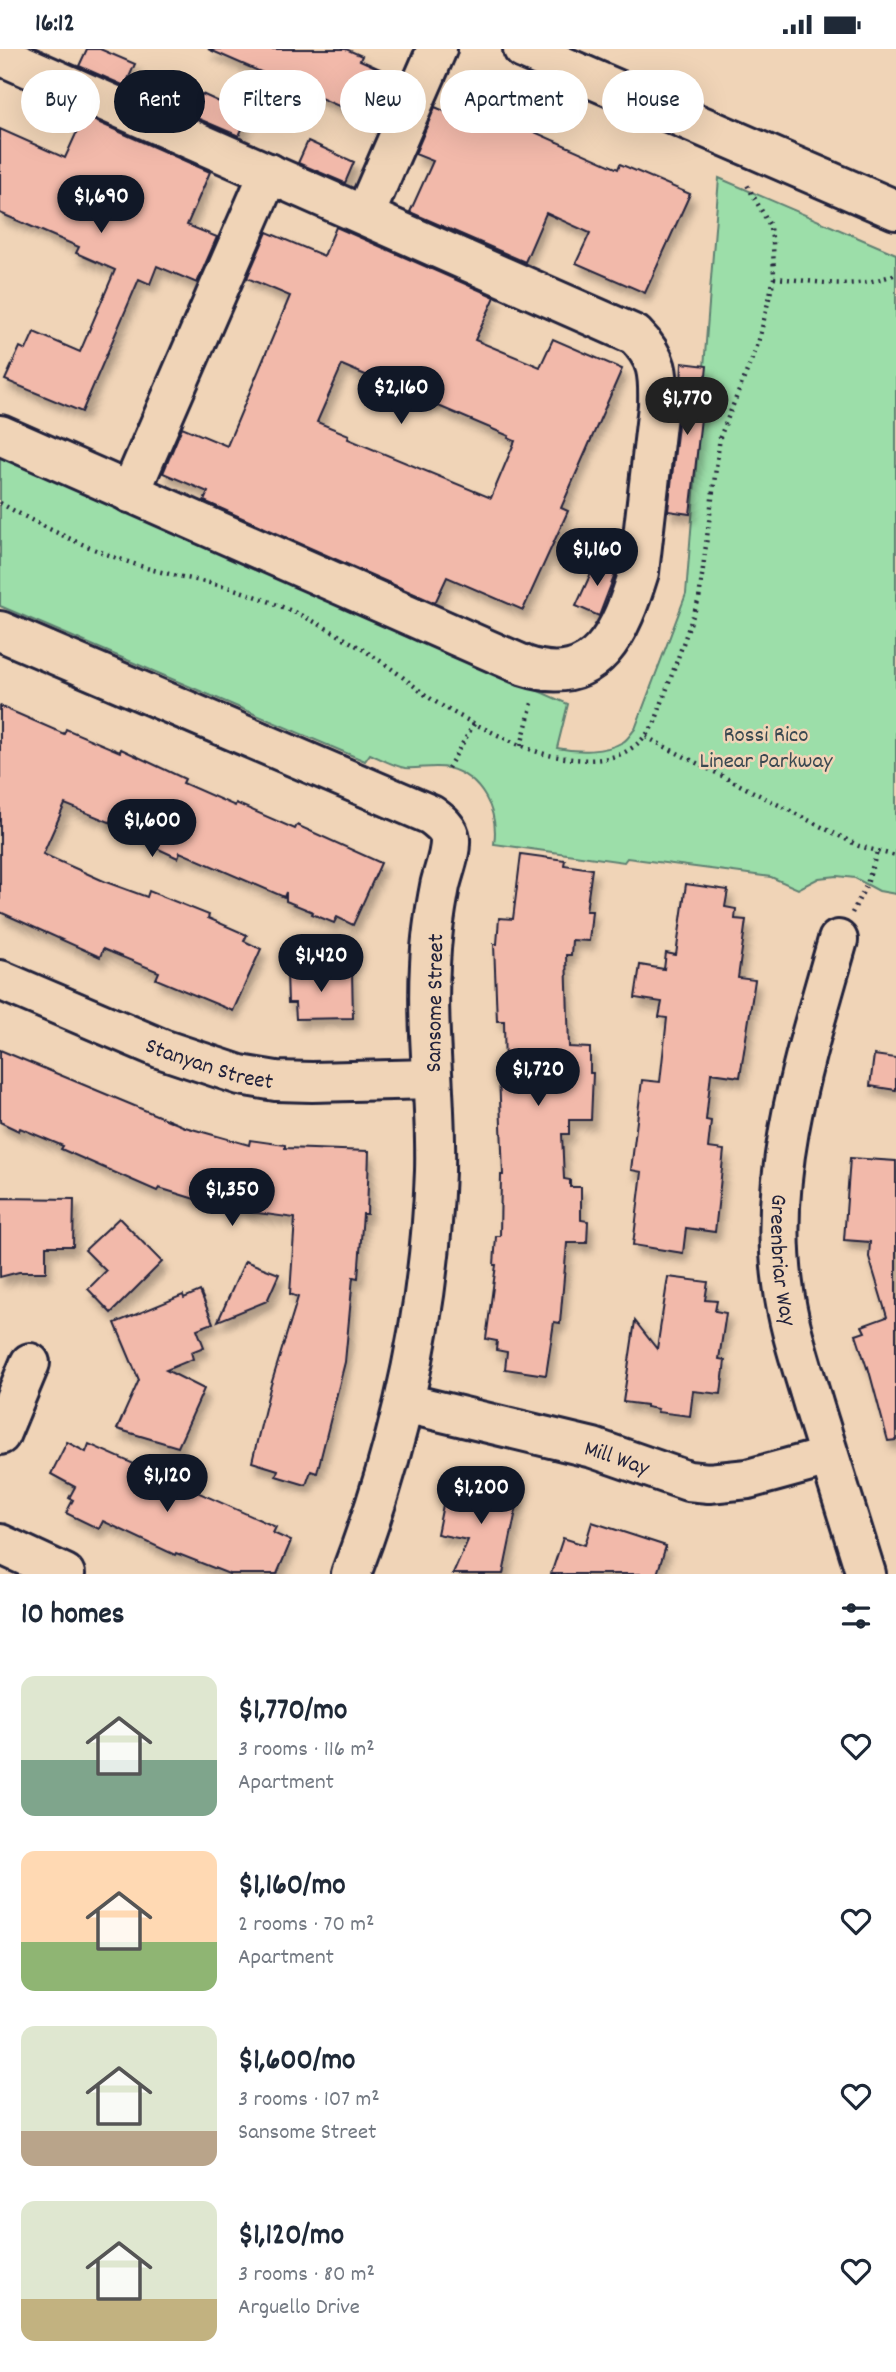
<!DOCTYPE html>
<html lang="en">
<head>
<meta charset="utf-8">
<style>
  :root { --surface:#fff; --page:#f6f6f7; --text:#1f2937; --muted:#747a83; --accent:#111827 }
  body { margin:0; font-family:Dekko,sans-serif; background:var(--page); color:var(--text); height:100vh; display:flex; flex-direction:column; font-size:26px; white-space:nowrap }
  * { box-sizing:border-box; margin:0 }
  p { font-size:23px; color:var(--muted) }
  .icon { flex:none; width:38px; height:38px; fill:none; stroke:currentColor; stroke-width:2; stroke-linecap:round; stroke-linejoin:round }
  .map { position:relative; height:1525px; overflow:hidden }
  .sheet { display:flex; flex-direction:column; background:var(--surface); flex:1 }
  .sheet>* { flex:none }
  .banner { position:absolute; left:21px; top:21px; width:854px; height:63px; display:flex; gap:14px }
  .price { position:absolute; translate:-50% -60px; padding:0 16px; border-radius:24px; background:var(--accent); color:#fff; font-size:23px; line-height:46px; filter:drop-shadow(0 2px 4px #0008) }
  .price::after { content:''; position:absolute; left:50%; top:42px; width:21px; height:16px; margin-left:-10px; background:inherit; clip-path:polygon(0 0,100% 0,50% 100%) }
  .price.on { background:#222; color:#fff }
  ul { padding:0; list-style:none }
  li { display:flex; align-items:center; gap:21px; height:175px; padding:0 21px }
  li span { display:grid; place-items:center; flex:none; width:196px; height:140px; border-radius:14px; color:#555 }
  li>.icon { margin-inline-start:auto }
  span .icon { width:84px; height:84px; fill:#fffc; stroke-width:1 }
  li b { font-size:30px }
  h2 { display:flex; justify-content:space-between; align-items:center; height:84px; padding:0 21px; font-size:30px }
  .pill { padding:0 24px; border-radius:32px; background:var(--surface); box-shadow:0 7px 28px #0002; font-size:24px; line-height:63px }
  .pill.on { background:var(--accent); color:#fff }
  .status { display:flex; justify-content:space-between; align-items:center; height:49px; padding:0 35px; background:var(--surface); direction:ltr }
  .status svg { height:19px; fill:currentColor }
  .map>svg:first-child { display:block }
</style>
</head>
<body>
<div class="status"><b>16:12</b><svg viewBox="0 0 49 12"><path d="M0 12V9h3v3zM5 12V6h3v6zM10 12V3h3v9zM15 12V0h3v12zM26 1h20v11H26zM47 4h2v5h-2z"/></svg></div>
<div class="map">
<svg width="896" height="1525" viewBox="0 0 896 1525">
  <defs>
    <filter id="shadow"><feDropShadow dx="4.5" dy="8" stdDeviation="3.5" flood-color="#0004"/></filter>
  </defs>
  <rect width="100%" height="100%" fill="#f0d4b7"/>
  <filter id="ink" filterUnits="userSpaceOnUse"><feTurbulence type="fractalNoise" baseFrequency=".0143" numOctaves="2"/><feDisplacementMap in="SourceGraphic" scale="14" xChannelSelector="R" yChannelSelector="G"/><feConvolveMatrix kernelMatrix="1 2 1 2 8 2 1 2 1" color-interpolation-filters="sRGB"/></filter>
  <g filter="url(#ink)">
    <path fill="#9cdea9" stroke="#5f8072" stroke-width="2" d="M719 129 896 205V845L879 842 855 829 837 827 819 829 798 840 771 828 627 809 624 813 494 795C499 763 482 728 448 719 434 716 420 720 405 719 393 717 381 710 370 705L365 712 0 557V406L568 655 557 699C577 703 604 704 623 693 628 690 631 684 635 680L686 545Z"/>
    <g fill="#f2b9aa" stroke="#22223b" stroke-width="2" fill-rule="evenodd" filter="url(#shadow)">
      <polygon points="87,0 100,0 135,15 125,37 79,17"/>
      <polygon points="208,0 346,0 362,7 360,11 400,29 380,75"/>
      <polygon points="202,45 248,66 239,87 192,67"/>
      <polygon points="435,58 478,77 485,61 618,120 620,115 690,145 645,244 576,214 590,184 546,164 525,213 410,163 433,112 415,105"/>
      <polygon points="84,67 210,123 187,176 217,188 197,234 157,217 150,235 139,230 82,363 5,331 20,298 26,301 34,283 80,303 115,221 76,204 79,198 0,164 0,80 65,109"/>
      <polygon points="308,92 354,113 345,134 298,114"/>
      <path d="M336 178 495 248 475 291 540 318 553 290 622 320 561 459 568 462 523 561 447 528 435 554 204 452 208 443 163 424 182 378 227 397 290 247 247 229 267 183 324 207ZM342 316 509 387 508 389 515 392 491 449 348 390 349 386 317 373Z"/>
      <polygon points="682,314 707,317 690,465 668,462 680,359"/>
      <polygon points="597,511 617,520 599,567 576,557"/>
      <polygon points="0,657 64,685 66,680 120,703 121,700 185,730 183,734 235,757 236,754 295,780 297,776 381,814 353,876 337,868 334,874 312,865 313,863 286,852 286,843 284,848 180,803 178,809 152,797 154,791 65,755 43,805 106,833 147,848 149,842 209,866 208,869 247,886 244,892 261,900 233,962 156,930 159,923 103,900 100,908 0,863"/>
      <polygon points="521,805 565,811 564,816 592,820 586,862 592,862 589,892 572,891 571,906 566,906 569,998 590,999 590,1024 593,1024 591,1071 569,1071 569,1085 562,1085 564,1130 570,1131 570,1138 581,1138 581,1171 588,1172 587,1194 567,1194 560,1274 554,1273 546,1326 505,1320 507,1303 496,1301 497,1292 486,1290 496,1216 494,1216 496,1187 500,1187 501,1126 503,1126 499,1025 505,1025 504,972 497,972 494,895 497,895 499,869 513,870"/>
      <polygon points="686,835 728,841 725,858 736,860 735,870 746,871 738,929 755,931 740,1028 711,1024 706,1071 711,1072 708,1099 724,1101 715,1183 686,1179 683,1204 633,1196 642,1123 631,1121 642,1031 660,1033 667,969 659,968 662,953 635,949 640,916 664,920 666,904 676,906"/>
      <polygon points="352,922 353,969 296,970 295,954 288,954 287,923"/>
      <polygon points="0,1001 185,1078 249,1096 250,1091 285,1096 285,1099 369,1102 367,1165 363,1165 358,1229 353,1228 345,1313 317,1424 311,1422 306,1436 276,1427 278,1421 252,1413 270,1339 298,1248 290,1245 295,1169 243,1162 244,1159 200,1147 198,1151 159,1139 157,1142 61,1100 63,1097 20,1079 19,1082 0,1073"/>
      <polygon points="874,1006 896,1009 896,1041 870,1037"/>
      <polygon points="850,1109 896,1112 896,1391 888,1392 868,1318 867,1319 856,1286 865,1283 862,1277 887,1268 869,1208 870,1193 844,1191"/>
      <polygon points="0,1149 74,1150 73,1197 46,1197 46,1223 19,1223 0,1228"/>
      <polygon points="119,1169 162,1213 111,1264 88,1240 106,1222 85,1201"/>
      <polygon points="245,1212 279,1225 267,1252 218,1272"/>
      <polygon points="668,1228 708,1233 705,1251 717,1252 715,1262 726,1264 719,1310 725,1311 721,1345 693,1342 690,1367 657,1363 658,1360 646,1358 646,1356 623,1353 635,1272 657,1300"/>
      <polygon points="200,1242 213,1274 197,1280 204,1298 191,1303 193,1310 166,1321 204,1340 178,1398 117,1380 139,1331 115,1274 183,1246 184,1249"/>
      <polygon points="67,1393 86,1403 89,1395 276,1478 273,1484 291,1492 277,1525 229,1525 176,1504 175,1506 103,1472 99,1480 66,1464 73,1451 69,1449 75,1438 51,1425"/>
      <polygon points="471,1428 507,1435 505,1444 519,1447 503,1525 453,1525 468,1491 437,1485 444,1451 459,1454 461,1442 468,1444"/>
      <polygon points="592,1473 666,1497 657,1525 551,1525 563,1489 585,1496"/>
    </g>
    <g fill="none" stroke-linecap="round" stroke-linejoin="round">
      <defs>
        <g id="minor">
          <polyline points="523,0 896,161"/>
          <path d="M0 6 635 286C658 309 659 325 658 357L639 523C621 581 598 641 525 617L0 386"/>
          <polyline points="365,165 437,0"/>
          <polyline points="130,444 269,124"/>
          <path d="M0 582 431 766C439 772 449 779 450 790 451 805 443 823 440 837 435 863 431 889 430 916 426 985 437 1054 435 1122 430 1263 401 1394 351 1525"/>
          <path id="s1" d="M838 891C807 1002 767 1119 783 1235 788 1277 802 1317 814 1358 831 1414 849 1469 866 1525"/>
          <path id="s2" d="M0 931 162 1000 240 1026 276 1032 312 1033 432 1030"/>
          <path id="s3" d="M405 1354 593 1399 688 1432 709 1434 748 1430 829 1408"/>
          <polyline points="0,1386 30,1314"/>
          <polyline points="0,1495 65,1525"/>
        </g>
      </defs>
      <use href="#minor" stroke="#22223b" stroke-width="44"/>
      <g stroke="#22223b" stroke-width="4.5" stroke-dasharray="2 5" stroke-linecap="butt">
        <path d="M774 229C819 232 852 242 896 225"/>
        <path d="M0 454C48 481 97 504 150 520 175 527 202 532 227 538 255 546 284 558 311 571 340 586 370 604 396 623 411 634 424 646 439 655 458 667 479 677 500 687 519 696 538 705 559 708 600 715 633 711 655 673L699 550 720 388 758 295 774 229 773 193 769 175 746 134"/>
        <polyline points="646,688 859,797 896,807"/>
        <polyline points="521,697 532,654"/>
        <polyline points="448,719 474,675"/>
        <polyline points="852,864 867,835 877,803"/>
      </g>
      <use href="#minor" stroke="#f0d4b7" stroke-width="38"/>
    </g>
  </g>
  <g text-anchor="middle" stroke-width="5" stroke-linejoin="round" paint-order="stroke">
    <g font-size="23" fill="#3a4851" stroke="#f0d4b7">
      <text x="766" y="692">Rossi Rico<tspan x="766" dy="26">Linear Parkway</tspan></text>
    </g>
    <g font-size="23" fill="#22223b" stroke="#f0d4b7">
      <text transform="translate(433 954) rotate(-89)" y="8">Sansome Street</text>
      <text dy="8" stroke="none"><textPath href="#s2" startOffset="226">Stanyan Street</textPath></text>
      <text dy="8" stroke="none"><textPath href="#s1" startOffset="327">Greenbriar Way</textPath></text>
      <text dy="8" stroke="none"><textPath href="#s3" startOffset="219">Mill Way</textPath></text>
    </g>
  </g>
</svg>
<b class="price" style="left:101px;top:186px">$1,690</b>
<b class="price" style="left:401px;top:377px">$2,160</b>
<b class="price on" style="left:687px;top:388px">$1,770</b>
<b class="price" style="left:597px;top:539px">$1,160</b>
<b class="price" style="left:152px;top:810px">$1,600</b>
<b class="price" style="left:321px;top:945px">$1,420</b>
<b class="price" style="left:538px;top:1059px">$1,720</b>
<b class="price" style="left:232px;top:1179px">$1,350</b>
<b class="price" style="left:167px;top:1465px">$1,120</b>
<b class="price" style="left:481px;top:1477px">$1,200</b>
<div class="banner">
<a class="pill">Buy</a>
<a class="pill on">Rent</a>
<a class="pill">Filters</a>
<a class="pill">New</a>
<a class="pill">Apartment</a>
<a class="pill">House</a>
</div>
</div>
<section class="sheet">
<h2>10 homes<svg class="icon" aria-label="filters" viewBox="0 0 24 24"><path d="M4 7h16M4 17h16"/><circle cx="9" cy="7" r="2"/><circle cx="15" cy="17" r="2"/></svg></h2>
<ul>
<li><span style="background:linear-gradient(#dfe7d0 60%,#7fa58c 0)"><svg class="icon" aria-label="home" viewBox="0 0 24 24"><path d="M3 11l9-7 9 7M6 9v11h12V9"/></svg></span><div><b>$1,770/mo</b><p>3 rooms · 116 m²</p><p>Apartment</p></div><svg class="icon" aria-label="heart" viewBox="0 0 24 24"><path d="M12 20l-8-8c-3-5 5-10 8-4 3-6 11-1 8 4z"/></svg></li>
<li><span style="background:linear-gradient(#ffd9b3 65%,#8fb573 0)"><svg class="icon" aria-label="home" viewBox="0 0 24 24"><path d="M3 11l9-7 9 7M6 9v11h12V9"/></svg></span><div><b>$1,160/mo</b><p>2 rooms · 70 m²</p><p>Apartment</p></div><svg class="icon" aria-label="heart" viewBox="0 0 24 24"><path d="M12 20l-8-8c-3-5 5-10 8-4 3-6 11-1 8 4z"/></svg></li>
<li><span style="background:linear-gradient(#dfe7d0 75%,#b9a48a 0)"><svg class="icon" aria-label="home" viewBox="0 0 24 24"><path d="M3 11l9-7 9 7M6 9v11h12V9"/></svg></span><div><b>$1,600/mo</b><p>3 rooms · 107 m²</p><p>Sansome Street</p></div><svg class="icon" aria-label="heart" viewBox="0 0 24 24"><path d="M12 20l-8-8c-3-5 5-10 8-4 3-6 11-1 8 4z"/></svg></li>
<li><span style="background:linear-gradient(#dfe7d0 70%,#c2b280 0)"><svg class="icon" aria-label="home" viewBox="0 0 24 24"><path d="M3 11l9-7 9 7M6 9v11h12V9"/></svg></span><div><b>$1,120/mo</b><p>3 rooms · 80 m²</p><p>Arguello Drive</p></div><svg class="icon" aria-label="heart" viewBox="0 0 24 24"><path d="M12 20l-8-8c-3-5 5-10 8-4 3-6 11-1 8 4z"/></svg></li>
</ul>
</section>
</body>
</html>
